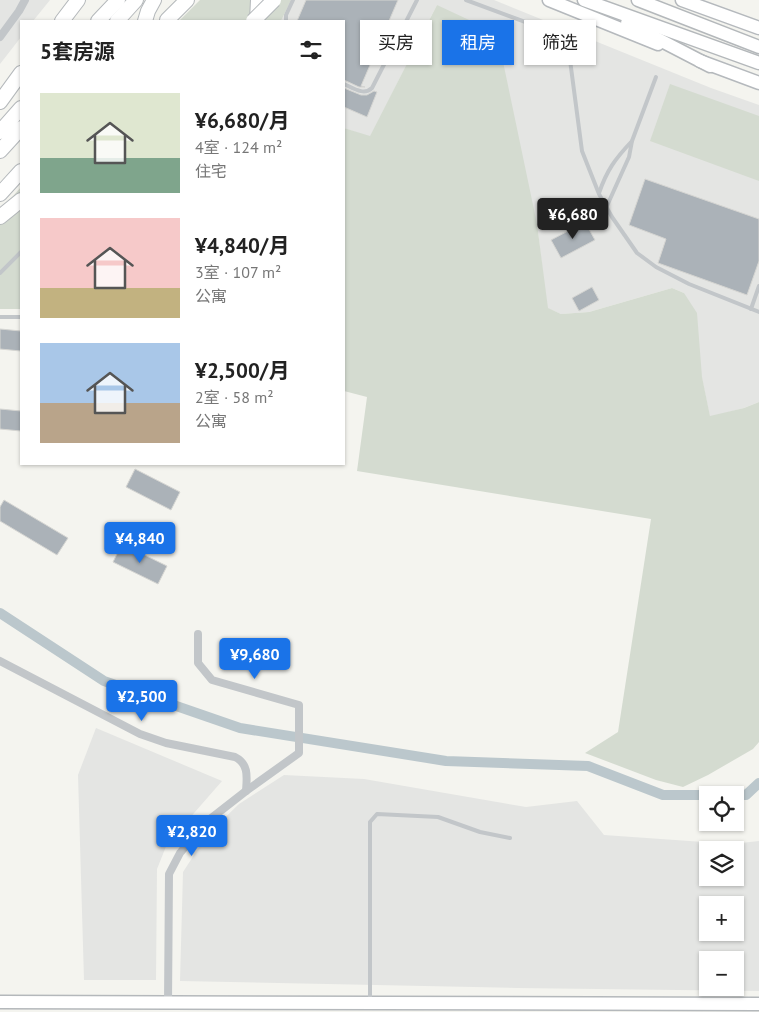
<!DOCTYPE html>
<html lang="zh">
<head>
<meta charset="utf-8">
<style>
  :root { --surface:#fff; --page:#f2f2f2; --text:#222; --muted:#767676; --accent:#1a73e8 }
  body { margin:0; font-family:"PT Sans","Noto Sans SC",sans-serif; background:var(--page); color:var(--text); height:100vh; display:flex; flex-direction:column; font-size:19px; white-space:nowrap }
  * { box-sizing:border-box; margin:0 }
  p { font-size:16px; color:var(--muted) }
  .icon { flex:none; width:28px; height:28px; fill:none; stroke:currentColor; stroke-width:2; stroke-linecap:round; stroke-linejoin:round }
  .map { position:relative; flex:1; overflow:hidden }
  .drawer { position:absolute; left:20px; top:20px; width:325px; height:445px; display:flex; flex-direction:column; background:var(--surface); border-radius:0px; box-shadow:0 1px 4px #0004 }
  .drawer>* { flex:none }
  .guide { position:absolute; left:360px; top:20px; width:324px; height:45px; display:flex; gap:10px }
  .tools { position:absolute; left:699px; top:786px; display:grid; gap:10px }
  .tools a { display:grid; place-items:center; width:45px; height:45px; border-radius:0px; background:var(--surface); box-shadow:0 1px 4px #0004; font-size:25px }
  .price { position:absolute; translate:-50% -42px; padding:0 11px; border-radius:5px; background:var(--accent); color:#fff; font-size:16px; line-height:32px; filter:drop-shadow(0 1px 2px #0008) }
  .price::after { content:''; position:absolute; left:50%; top:30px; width:15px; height:11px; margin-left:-8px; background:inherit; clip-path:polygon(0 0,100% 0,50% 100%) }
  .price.on { background:#222; color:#fff }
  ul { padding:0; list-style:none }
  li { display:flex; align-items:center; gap:15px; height:125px; padding:0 20px }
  li span { display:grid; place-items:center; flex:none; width:140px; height:100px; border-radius:0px; color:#555 }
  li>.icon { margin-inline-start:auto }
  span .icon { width:60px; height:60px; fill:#fffc; stroke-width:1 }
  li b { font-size:21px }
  h2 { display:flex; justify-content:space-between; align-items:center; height:60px; padding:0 20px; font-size:21px }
  .chip { padding:0 18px; border-radius:0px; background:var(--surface); box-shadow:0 1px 4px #0004; font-size:18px; line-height:45px }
  .chip.on { background:var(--accent); color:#fff }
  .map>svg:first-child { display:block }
</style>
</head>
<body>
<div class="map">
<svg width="759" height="1012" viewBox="0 0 759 1012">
  <rect width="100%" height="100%" fill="#f4f4ef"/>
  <g fill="#e4e5e3" fill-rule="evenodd">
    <polygon points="0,0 50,0 33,21 21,21 21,37 0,64"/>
    <polygon points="291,0 494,0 711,88 759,105 759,402 744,408 710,417 684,293 672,288 589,312 561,314 547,308 537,224 437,5 370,137 344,128 344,21 281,21"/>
    <polygon points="96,728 222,781 167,844 157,869 156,980 84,980 78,775"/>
    <path d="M284 775 364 779 526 807 577 801 604 835 732 844 759 841V991L517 988 180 981 183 872 207 835 239 804ZM708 850H735V878H708ZM708 905H735V932H708ZM708 960H735V988H708Z"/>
  </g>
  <g fill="#d4dbd0">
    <polygon points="200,0 291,0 281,21 179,21"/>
    <polygon points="437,5 497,33 537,224 548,308 561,314 589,312 672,288 684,293 697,313 702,377 710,416 744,408 759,402 759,742 753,749 708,775 683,787 656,780 585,753 618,732 651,519 357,471 367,397 344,391 344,128 370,136"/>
    <polygon points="670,84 759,116 759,181 650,141"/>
    <polygon points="21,187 21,309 0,309 0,211"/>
  </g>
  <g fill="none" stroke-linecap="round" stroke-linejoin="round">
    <g stroke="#bbc7cc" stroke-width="10">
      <polyline points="0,613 104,681 240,728 446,761 588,766 663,795 708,795"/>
      <polyline points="735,795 746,795 759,783"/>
    </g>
  </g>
  <g fill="#abb2b8" stroke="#d5d5d2">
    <polygon points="306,0 398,0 361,86 365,87 359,87 344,80 344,21 297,21"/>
    <polygon points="344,88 361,95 367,95 374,91 377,92 367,117 344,107"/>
    <polygon points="645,179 759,219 759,261 747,295 658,263 666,239 629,225"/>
    <polygon points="585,222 595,240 561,258 551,240"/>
    <polygon points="592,287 599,300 579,311 572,298"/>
    <polygon points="0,329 21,331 21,351 0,349"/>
    <polygon points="0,409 21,411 21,431 0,429"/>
    <polygon points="135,469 180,492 171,510 126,487"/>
    <polygon points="4,500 68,538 57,555 0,521 0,507"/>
    <polygon points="122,544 167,566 158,584 113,562"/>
  </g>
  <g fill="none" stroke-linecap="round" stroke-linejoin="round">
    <defs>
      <g id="primary">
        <polyline points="549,0 658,44"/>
        <polyline points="682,0 759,28"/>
        <polyline points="700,61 759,83"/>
      </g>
      <g id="trunk">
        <polyline points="584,0 759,63"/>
        <polyline points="638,0 759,47"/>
        <polyline points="627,23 710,66"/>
        <polyline points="0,1002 759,1004"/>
      </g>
      <g id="motorway">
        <polyline points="167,20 187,0"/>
        <polyline points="62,21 78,0"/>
        <polyline points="98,21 118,0"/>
        <polyline points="117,21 136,0"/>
        <polyline points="145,21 148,11 154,0"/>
        <polyline points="257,21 258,0"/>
        <polyline points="0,102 21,73"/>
        <polyline points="0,132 21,108"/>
        <polyline points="0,151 21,128"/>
        <polyline points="0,194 21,171"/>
        <polyline points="0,217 21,200"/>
      </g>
    </defs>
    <use href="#primary" stroke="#b5b9bd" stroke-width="15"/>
    <use href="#trunk" stroke="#b4b8bb" stroke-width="15"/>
    <use href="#motorway" stroke="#b4b8bb" stroke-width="16"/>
    <g stroke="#c2c6c9" stroke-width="4">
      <polyline points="466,0 547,30 564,46 570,60 582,151 599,194 612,217 637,253 656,267 689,284 759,312"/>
      <polyline points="286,21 286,15 293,0"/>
      <path d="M344 84C353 88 364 96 372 88L417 0"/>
      <path d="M599 193C607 170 615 159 632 141"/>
      <polyline points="606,208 629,157 632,141 656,77"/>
      <polyline points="0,273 21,252"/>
      <polyline points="751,309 759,286"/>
      <polyline points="0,317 21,317"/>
      <polyline points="370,1001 370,822 377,814 438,817 480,832 510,838"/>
    </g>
    <g stroke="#c2c6c9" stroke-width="8">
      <polyline points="0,37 19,11 25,0"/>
      <path d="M0 661 140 734 166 743 235 757C249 764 247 777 246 791"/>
      <polyline points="168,1003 169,874 180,853 205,823 246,791 299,753 299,705 212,680 198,663 198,634"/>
    </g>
    <use href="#primary" stroke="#fff" stroke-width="12"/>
    <use href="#trunk" stroke="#fff" stroke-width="12"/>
    <use href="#motorway" stroke="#fff" stroke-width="14"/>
    <defs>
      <polyline id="motorway-bridge" points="253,21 274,0"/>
    </defs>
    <use href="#motorway-bridge" stroke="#b4b8bb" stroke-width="16" stroke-linecap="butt"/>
    <use href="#motorway-bridge" stroke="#fff" stroke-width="14"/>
  </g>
</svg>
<div class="tools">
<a><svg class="icon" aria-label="locate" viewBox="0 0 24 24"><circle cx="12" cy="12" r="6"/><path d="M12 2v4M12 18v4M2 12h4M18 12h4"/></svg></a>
<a><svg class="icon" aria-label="layers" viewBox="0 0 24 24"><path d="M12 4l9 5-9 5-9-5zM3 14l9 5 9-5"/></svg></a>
<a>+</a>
<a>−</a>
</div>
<b class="price on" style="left:573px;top:240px">¥6,680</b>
<b class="price" style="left:140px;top:564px">¥4,840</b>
<b class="price" style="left:255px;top:680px">¥9,680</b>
<b class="price" style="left:142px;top:722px">¥2,500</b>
<b class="price" style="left:192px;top:857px">¥2,820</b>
<div class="guide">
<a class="chip">买房</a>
<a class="chip on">租房</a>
<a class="chip">筛选</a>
</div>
<section class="drawer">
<h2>5套房源<svg class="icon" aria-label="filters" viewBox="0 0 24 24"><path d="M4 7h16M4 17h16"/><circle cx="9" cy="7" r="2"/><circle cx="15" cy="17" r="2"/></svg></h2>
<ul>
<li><span style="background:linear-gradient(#dfe7d0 65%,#7fa58c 0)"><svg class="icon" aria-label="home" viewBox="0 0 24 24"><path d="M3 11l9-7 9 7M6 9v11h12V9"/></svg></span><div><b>¥6,680/月</b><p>4室 · 124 m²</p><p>住宅</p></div></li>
<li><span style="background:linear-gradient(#f6c9c9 70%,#c2b280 0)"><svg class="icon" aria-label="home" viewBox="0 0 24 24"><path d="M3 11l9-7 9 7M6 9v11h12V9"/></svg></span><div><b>¥4,840/月</b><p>3室 · 107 m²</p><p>公寓</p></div></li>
<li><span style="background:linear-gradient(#a9c7e8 60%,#b9a48a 0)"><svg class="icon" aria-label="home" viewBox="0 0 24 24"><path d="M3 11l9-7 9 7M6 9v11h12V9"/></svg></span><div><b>¥2,500/月</b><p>2室 · 58 m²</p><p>公寓</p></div></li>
</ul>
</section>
</div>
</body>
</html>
